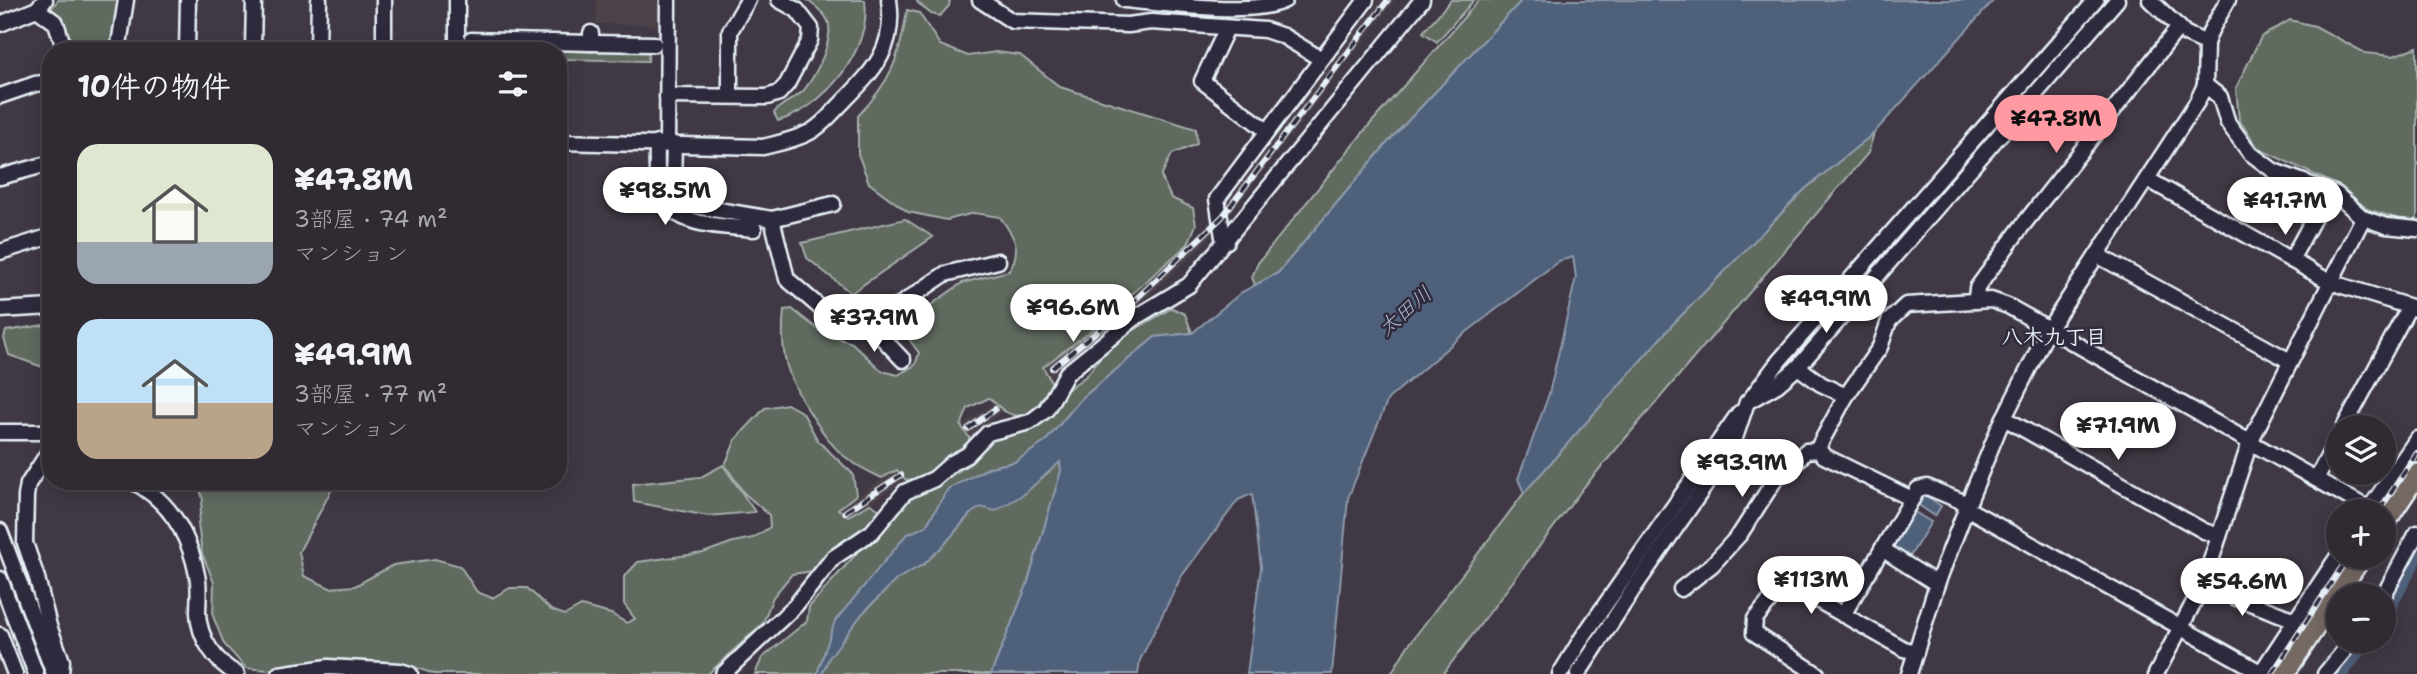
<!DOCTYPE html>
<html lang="ja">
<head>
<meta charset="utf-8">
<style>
  :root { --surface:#302a33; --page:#38323b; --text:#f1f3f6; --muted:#a8a7ac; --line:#4b464e; --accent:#ff9aa2 }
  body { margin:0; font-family:"Shantell Sans","Klee One",sans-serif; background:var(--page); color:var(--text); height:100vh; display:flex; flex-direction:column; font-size:26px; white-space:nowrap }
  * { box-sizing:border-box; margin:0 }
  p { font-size:23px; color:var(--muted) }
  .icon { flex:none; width:38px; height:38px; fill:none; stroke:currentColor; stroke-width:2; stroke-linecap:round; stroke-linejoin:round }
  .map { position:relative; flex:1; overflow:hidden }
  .drawer { position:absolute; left:42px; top:42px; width:525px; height:448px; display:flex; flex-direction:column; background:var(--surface); border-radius:28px; box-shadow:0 4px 18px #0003,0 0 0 2px var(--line) }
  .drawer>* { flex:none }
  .tools { position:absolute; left:2326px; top:415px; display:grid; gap:14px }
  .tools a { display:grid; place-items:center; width:70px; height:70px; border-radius:50%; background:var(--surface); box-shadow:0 4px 18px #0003,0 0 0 2px var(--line); font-size:35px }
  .price { position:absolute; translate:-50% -60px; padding:0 16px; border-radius:24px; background:#fff; color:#222; font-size:23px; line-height:46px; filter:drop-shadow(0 2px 4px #0008) }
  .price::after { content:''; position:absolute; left:50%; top:42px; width:21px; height:16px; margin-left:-10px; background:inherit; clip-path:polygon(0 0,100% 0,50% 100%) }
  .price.on { background:var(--accent); color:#111 }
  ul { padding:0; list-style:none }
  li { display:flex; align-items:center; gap:21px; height:175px; padding:0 35px }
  li span { display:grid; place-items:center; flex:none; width:196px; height:140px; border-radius:21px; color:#555 }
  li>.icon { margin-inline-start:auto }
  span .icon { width:84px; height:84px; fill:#fffc; stroke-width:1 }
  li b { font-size:30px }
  h2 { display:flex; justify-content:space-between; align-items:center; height:84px; padding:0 35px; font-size:30px }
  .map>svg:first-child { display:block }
</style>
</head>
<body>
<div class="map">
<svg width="2417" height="674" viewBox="0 0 2417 674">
  <rect width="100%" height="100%" fill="#403844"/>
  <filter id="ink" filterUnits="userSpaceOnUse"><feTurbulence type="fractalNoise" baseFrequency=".0143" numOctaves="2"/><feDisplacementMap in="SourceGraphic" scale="14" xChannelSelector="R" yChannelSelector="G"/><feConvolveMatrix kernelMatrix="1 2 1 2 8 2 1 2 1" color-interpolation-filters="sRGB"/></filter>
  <g filter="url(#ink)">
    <g fill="#4c4249">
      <polygon points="597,0 661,0 661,25 596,24"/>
      <polygon points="1380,0 1395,0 1227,218 1196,252 1137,306 1049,378 1043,367 1088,333 1132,295 1188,244 1223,208"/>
      <polygon points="995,402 1003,411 969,437 961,426"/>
      <polygon points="897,470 906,480 870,503 848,516 838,509"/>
    </g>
    <g fill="#606a5e" stroke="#a4aeab" stroke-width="2">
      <polygon points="58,0 119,0 110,51 74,51 63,19 51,9"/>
      <path d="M807 0H865C872 50 824 108 778 121L774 113C781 102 795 100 804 90 816 75 836 37 827 19 823 11 814 6 807 0Z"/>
      <polygon points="918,0 950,0 949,6 940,16 931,14 917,2"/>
      <polygon points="1451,0 1474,0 1437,42 1423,32"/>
      <polygon points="1479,0 1522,0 1389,141 1278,273 1255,285 1252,277 1258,263 1365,130"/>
      <path d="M907 10 919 13 940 45 968 56 996 52 1020 55 1060 87 1196 129 1197 144 1172 154 1161 176 1171 198 1193 208 1196 225 1188 244 1088 333 1043 367 1052 383C1043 399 1028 425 1006 412 1000 409 995 402 989 398L968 408 961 426 969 437V444L947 456 926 477 906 480 897 470 882 478C869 472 856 466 844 456 827 443 798 396 790 375 782 356 782 330 784 310L792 309 824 334 852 343 882 371 898 375 915 365 919 353 906 335 904 324 962 283 1009 271C1023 248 1014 236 1000 217L974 213 947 220 908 212 869 183 858 154V116C891 81 900 58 907 10Z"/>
      <polygon points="2290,20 2315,26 2365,53 2393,56 2417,47 2417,220 2402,220 2367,209 2342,187 2259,149 2239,120 2236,88 2261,37"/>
      <polygon points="557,37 649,46 648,61 558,59"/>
      <polygon points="1874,133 1868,153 1584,487 1443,674 1391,674 1407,647 1524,493 1672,325 1805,189"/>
      <polygon points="905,219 933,237 851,293 807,258 802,243"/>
      <polygon points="1172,308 1185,314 1192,333 1155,337 1081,399 1045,442 1015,462 990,467 948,489 926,526 906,535 825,651 817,674 755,674 762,658 807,621 809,607 855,555 883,529 912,497 939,484 971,463 992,440 1035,427 1045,421 1064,392 1086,376 1112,343"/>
      <polygon points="51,324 51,370 9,355 4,338 6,331"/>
      <polygon points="787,404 803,413 818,441 853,474 856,495 838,509 848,516 870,504 880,510 869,528 814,571 792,574 773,597 763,623 708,674 434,674 403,663 329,659 289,664 268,670 246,668 224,644 213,616 214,583 202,553 198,524 203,499 197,481 356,481 334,485 299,552 304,576 330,588 355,586 393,565 435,559 460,566 477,592 492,598 510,588 527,588 551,610 565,615 581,606 611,614 627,623 635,619 624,604 624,577 638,562 703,553 733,542 753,538 770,527 769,515 744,493 725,465 736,439 765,408"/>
      <polygon points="1060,461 1061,471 1027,585 991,674 822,674 828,658 862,614 897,579 924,564 943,546 970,514 981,506 1024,494"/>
      <polygon points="723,465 755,512 708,516 634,502 633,484 701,477"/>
    </g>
    <g fill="#50607a" stroke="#8d9aac" stroke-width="2">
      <polygon points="1522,0 1994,0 1874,133 1805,189 1672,325 1524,493 1518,479 1549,394 1576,277 1573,257 1559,261 1459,338 1388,399 1348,498 1332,674 1247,674 1261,567 1252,494 1238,500 1181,577 1140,660 1138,674 991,674 1027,585 1061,471 1060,462 1024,494 995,511 981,507 970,514 943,546 924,564 897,579 862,614 829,658 822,674 817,674 835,621 906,535 926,526 948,489 990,467 1015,462 1045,442 1081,399 1155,337 1192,333 1242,292 1278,273 1389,141"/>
      <polygon points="1923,494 1941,506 1935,516 1917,504"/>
      <polygon points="1913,511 1931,522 1909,558 1891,547"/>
    </g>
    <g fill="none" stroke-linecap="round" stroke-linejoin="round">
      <g stroke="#50607a" stroke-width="21">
        <polyline points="2384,609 2417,548"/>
        <polyline points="2336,674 2362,640"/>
      </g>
      <defs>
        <g id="minor">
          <polyline points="980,0 1012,21 1128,25 1151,22 1265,30 1283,36 1321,59"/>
          <path d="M1124 0C1163 3 1252 17 1285 0"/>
          <polyline points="2150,0 2186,34 2206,43"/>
          <polyline points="37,9 56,23 65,51"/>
          <polyline points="0,24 37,9 45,0"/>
          <polyline points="1227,28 1202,81 1266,130"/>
          <polyline points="471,40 591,43 591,33"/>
          <polyline points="591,43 654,44"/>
          <polyline points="118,51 126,0"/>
          <polyline points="187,51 188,0"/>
          <polyline points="253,51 254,0"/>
          <polyline points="318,51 319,0"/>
          <polyline points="384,51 384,0"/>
          <polyline points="457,51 457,0"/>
          <polyline points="2205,85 2220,97 2228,123 2250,153 2274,171 2336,194 2363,218 2386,226 2417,229"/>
          <polyline points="0,96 35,84 51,82"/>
          <polyline points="667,96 767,97 779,93 787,84 810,40 811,28 797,10 779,0"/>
          <polyline points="730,96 730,31 748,0"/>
          <path d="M558 142 763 147C779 143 795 140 810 132 822 126 832 113 842 103 873 71 896 49 889 0"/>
          <path d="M657 143C657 160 655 184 663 199 679 228 726 226 754 229"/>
          <polyline points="667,144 668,0"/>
          <polyline points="674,144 673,184 678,198 689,205 772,219 833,204"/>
          <polyline points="0,177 51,163"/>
          <polyline points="2147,179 2330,282 2417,309"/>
          <polyline points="772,219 787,279 831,317 870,325 945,274 998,261"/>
          <polyline points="1227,241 1223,237 1217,199 1366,0"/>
          <polyline points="0,252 51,236"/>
          <polyline points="2097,255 2290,361"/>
          <polyline points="2291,260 2328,192"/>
          <polyline points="1976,301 1977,288 2019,230 2179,27"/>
          <polyline points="0,310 51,307"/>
          <polyline points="870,325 903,360"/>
          <polyline points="1798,367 1821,384 1846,396"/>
          <polyline points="1752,397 1779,361 2096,0"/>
          <polyline points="2004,418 2204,531 2219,536"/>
          <polyline points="2344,427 2409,307"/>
          <polyline points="0,432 51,432"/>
          <polyline points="50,450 28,484 26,496 25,543 37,578 49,626 62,661 61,674"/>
          <polyline points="2316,479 2338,438"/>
          <path d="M132 481C169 500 189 534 197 575 200 587 198 600 198 613 199 638 215 662 237 674"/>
          <polyline points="1912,499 1824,456 1819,450 1820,444 1846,396 1880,347 1889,321 1906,305 1991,300 2008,306 2369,509"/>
          <polyline points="1966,508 2264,674"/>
          <polyline points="2368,511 2417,439"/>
          <polyline points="0,531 54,674"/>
          <polyline points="1882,549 1937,584"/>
          <polyline points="0,579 36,674"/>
          <polyline points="2203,585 2295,620"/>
          <polyline points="1681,589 1712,565 1740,534 1776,478 1791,469 1806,451 1819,450"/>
          <polyline points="2384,595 2417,533"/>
          <polyline points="1843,615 1918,489 1927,487 1968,504"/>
          <polyline points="0,635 15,674"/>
          <polyline points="279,674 328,667 400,671 410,674"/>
          <polyline points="723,674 795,606 833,558 872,532 905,492 934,479 952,463 967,455 988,433 1030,422 1046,410 1067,373 1136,317 1189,285 1422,0"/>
          <polyline points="1560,674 1582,638 1739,413"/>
          <polyline points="1578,674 1636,585 1732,447 1747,402 1777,385 1798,367 2117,0"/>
          <polyline points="1817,674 1754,633 1755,619 1783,585 1794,587 1904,649 1916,652"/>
          <polyline points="1909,674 1937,584 1968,504 1999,428 2048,330 2197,102 2205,85 2206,43 2211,30 2228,0"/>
          <polyline points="2156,674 2203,585 2250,442 2363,218"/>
          <polyline points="2260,674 2338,556"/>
          <polyline points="2325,674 2353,640"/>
        </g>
        <g id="major">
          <polyline points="2384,524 2417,474"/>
          <polyline points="2284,674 2362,556"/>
        </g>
      </defs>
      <use href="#minor" stroke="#e8f1f8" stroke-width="19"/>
      <use href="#major" stroke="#e8f1f8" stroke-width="24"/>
      <use href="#minor" stroke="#2f2a3d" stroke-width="14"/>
      <use href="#major" stroke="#756964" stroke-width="19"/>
      <defs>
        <g id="rail">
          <polyline points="1052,368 1133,302 1222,217 1388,0"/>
          <polyline points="968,429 995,409"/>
          <polyline points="2379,511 2417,453"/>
          <polyline points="845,512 901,475"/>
          <polyline points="2272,674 2349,556"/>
        </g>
      </defs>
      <use href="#rail" stroke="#e8f1f8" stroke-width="6"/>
      <use href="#rail" stroke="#2f2a3d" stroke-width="3.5" stroke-dasharray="10" stroke-linecap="butt"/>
    </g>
  </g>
  <g text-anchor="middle" stroke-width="5" stroke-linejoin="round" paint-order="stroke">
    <g font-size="21" font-style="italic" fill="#abb7c6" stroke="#2f2a3d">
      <text transform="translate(1405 311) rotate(-41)" y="7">太田川</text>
    </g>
    <g font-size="21" font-weight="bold" fill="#e8f1f8" stroke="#2f2a3d">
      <text x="2054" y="344">八木九丁目</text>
    </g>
  </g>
</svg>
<div class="tools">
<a><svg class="icon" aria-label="layers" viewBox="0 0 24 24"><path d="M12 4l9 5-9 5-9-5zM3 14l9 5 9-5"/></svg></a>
<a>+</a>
<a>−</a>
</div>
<b class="price on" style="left:2056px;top:155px">¥47.8M</b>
<b class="price" style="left:665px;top:227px">¥98.5M</b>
<b class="price" style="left:2285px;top:237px">¥41.7M</b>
<b class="price" style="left:1826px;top:335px">¥49.9M</b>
<b class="price" style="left:1073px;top:344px">¥96.6M</b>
<b class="price" style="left:874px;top:354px">¥37.9M</b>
<b class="price" style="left:2118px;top:462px">¥71.9M</b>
<b class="price" style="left:1742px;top:499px">¥93.9M</b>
<b class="price" style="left:1811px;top:616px">¥113M</b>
<b class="price" style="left:2242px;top:618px">¥54.6M</b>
<section class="drawer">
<h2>10件の物件<svg class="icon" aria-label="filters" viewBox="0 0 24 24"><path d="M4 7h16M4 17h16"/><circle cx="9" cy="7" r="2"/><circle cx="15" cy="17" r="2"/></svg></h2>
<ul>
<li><span style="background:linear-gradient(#dfe7d0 70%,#9aa5b1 0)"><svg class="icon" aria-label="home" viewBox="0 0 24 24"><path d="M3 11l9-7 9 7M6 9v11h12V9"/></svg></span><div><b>¥47.8M</b><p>3部屋 · 74 m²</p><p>マンション</p></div></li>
<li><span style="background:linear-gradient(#bfe0f5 60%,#b9a48a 0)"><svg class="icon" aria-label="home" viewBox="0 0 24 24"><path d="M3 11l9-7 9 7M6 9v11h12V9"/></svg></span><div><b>¥49.9M</b><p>3部屋 · 77 m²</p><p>マンション</p></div></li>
</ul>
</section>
</div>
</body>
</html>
